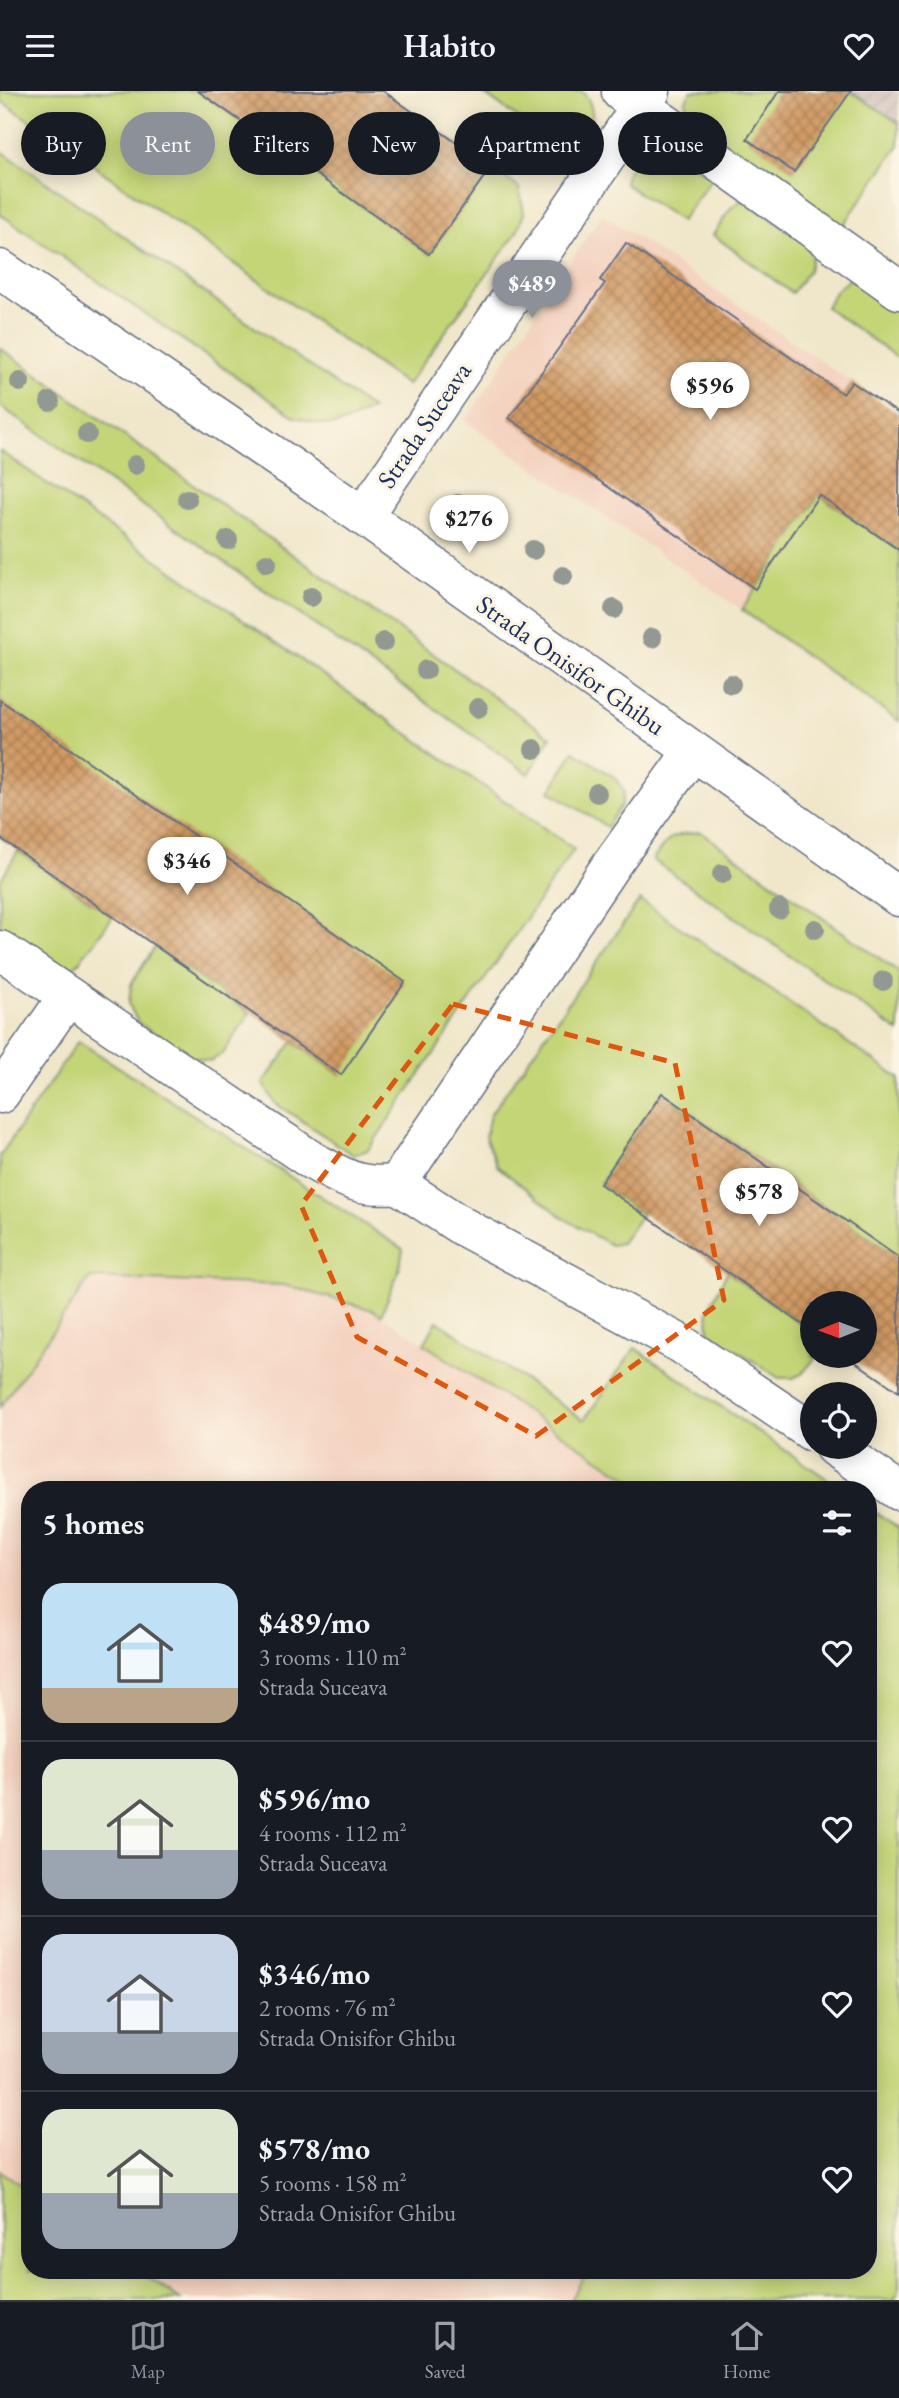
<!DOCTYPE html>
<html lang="en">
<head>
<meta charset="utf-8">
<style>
  :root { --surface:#171b24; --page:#20242c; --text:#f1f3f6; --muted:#9ea1a6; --line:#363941; --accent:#8c9099 }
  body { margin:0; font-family:"EB Garamond",serif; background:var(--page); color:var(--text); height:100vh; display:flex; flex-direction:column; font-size:26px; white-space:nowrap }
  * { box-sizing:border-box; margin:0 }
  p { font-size:23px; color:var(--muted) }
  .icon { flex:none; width:38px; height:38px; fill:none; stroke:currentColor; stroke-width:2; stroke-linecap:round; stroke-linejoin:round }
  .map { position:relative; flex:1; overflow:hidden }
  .drawer { position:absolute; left:21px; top:1390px; width:856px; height:798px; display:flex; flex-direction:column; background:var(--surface); border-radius:28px; box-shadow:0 4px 18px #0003 }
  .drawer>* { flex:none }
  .guide { position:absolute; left:21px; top:21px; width:858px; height:63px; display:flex; gap:14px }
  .needle { width:46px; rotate:269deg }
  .fabs { position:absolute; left:800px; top:1200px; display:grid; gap:14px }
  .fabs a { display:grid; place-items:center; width:77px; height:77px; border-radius:50%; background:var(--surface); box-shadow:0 4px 18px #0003; font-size:35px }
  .price { position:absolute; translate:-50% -60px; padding:0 16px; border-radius:24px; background:#fff; color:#222; font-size:23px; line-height:46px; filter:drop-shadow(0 2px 4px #0008) }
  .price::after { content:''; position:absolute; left:50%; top:42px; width:21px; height:16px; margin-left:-10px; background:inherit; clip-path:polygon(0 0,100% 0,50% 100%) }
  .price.active { background:var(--accent); color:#fff }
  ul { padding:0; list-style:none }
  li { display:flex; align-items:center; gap:21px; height:175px; padding:0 21px }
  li+li { border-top:2px solid var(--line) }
  li span { display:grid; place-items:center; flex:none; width:196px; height:140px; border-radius:21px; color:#555 }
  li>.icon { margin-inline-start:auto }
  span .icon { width:84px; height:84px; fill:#fffc; stroke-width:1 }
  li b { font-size:30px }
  h2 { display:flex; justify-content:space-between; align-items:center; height:84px; padding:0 21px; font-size:30px }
  .pill { padding:0 24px; border-radius:32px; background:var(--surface); box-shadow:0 4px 18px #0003; font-size:24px; line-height:63px }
  .pill.active { background:var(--accent); color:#fff }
  header { display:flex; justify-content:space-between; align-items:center; height:91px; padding:0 21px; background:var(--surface); font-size:32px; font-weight:600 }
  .dock { display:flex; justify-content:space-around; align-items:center; height:98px; border-top:2px solid var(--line); background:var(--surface); font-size:19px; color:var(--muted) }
  .dock a { display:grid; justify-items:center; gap:4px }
  .dock .active { color:var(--accent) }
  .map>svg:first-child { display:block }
</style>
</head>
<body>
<header><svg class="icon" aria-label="menu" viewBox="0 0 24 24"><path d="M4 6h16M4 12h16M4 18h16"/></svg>Habito<svg class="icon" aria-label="heart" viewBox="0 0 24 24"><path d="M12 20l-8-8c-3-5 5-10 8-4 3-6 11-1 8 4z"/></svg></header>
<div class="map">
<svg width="899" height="2209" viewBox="0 0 899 2209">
  <defs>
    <pattern id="industrial-furrows" width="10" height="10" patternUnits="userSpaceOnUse" patternTransform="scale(1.75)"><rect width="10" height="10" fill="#d0c0bc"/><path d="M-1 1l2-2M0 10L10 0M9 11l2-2" fill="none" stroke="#b2a5a4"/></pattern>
    <pattern id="building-cross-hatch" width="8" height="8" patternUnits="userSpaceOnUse" patternTransform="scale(1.75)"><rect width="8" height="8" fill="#d19a63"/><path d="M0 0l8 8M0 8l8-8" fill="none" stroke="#a97e55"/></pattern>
  </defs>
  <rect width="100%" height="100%" fill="#fcf5e5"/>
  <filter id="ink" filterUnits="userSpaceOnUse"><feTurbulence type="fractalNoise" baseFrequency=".0143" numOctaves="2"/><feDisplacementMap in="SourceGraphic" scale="14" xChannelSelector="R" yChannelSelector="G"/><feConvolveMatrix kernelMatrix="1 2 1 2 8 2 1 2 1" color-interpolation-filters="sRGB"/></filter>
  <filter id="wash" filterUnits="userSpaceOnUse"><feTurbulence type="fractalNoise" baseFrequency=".00686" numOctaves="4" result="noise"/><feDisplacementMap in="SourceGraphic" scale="28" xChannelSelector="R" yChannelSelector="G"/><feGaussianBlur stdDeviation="1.57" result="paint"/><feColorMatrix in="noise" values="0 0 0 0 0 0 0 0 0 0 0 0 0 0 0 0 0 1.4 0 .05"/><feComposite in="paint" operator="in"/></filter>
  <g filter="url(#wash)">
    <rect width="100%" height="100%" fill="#f0e7ca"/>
    <g fill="#f4d3c1">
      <polygon points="602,123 852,291 789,383 819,404 742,519 465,330"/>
      <polygon points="90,1187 284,1194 373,1219 645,1398 30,1398 30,2101 0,2080 0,1316"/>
      <polygon points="138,2179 588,2179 570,2209 180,2209"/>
    </g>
    <polygon fill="url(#industrial-furrows)" points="850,0 899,0 899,32"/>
    <g fill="#c4d578" stroke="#70826b" stroke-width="2">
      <polygon points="0,0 198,0 429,163 491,76 519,97 524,122 517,141 407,294 0,9"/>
      <path d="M480 0H581C602 17 592 57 565 61Z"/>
      <polygon points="691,0 850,0 899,32 899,54 840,139 692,28 685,11"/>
      <polygon points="661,52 712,87 681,130 625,93 627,82 650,53"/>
      <path d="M0 59 372 318C334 337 336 338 295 326L0 123Z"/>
      <polygon points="743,108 807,153 812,166 809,179 792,202 713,144 731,117"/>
      <polygon points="850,188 899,211 899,268 826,216 837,198"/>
      <polygon points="0,257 551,646 529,683 0,315"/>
      <polygon points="0,360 574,758 368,1059 353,1064 275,1012 263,992 293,951 341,984 0,609"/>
      <polygon points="819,404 899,459 899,630 742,519"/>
      <polygon points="574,660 614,686 624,700 622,713 607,736 550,700"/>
      <path d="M701 741 899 881V941L653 769C669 745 672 743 701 741Z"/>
      <path d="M18 760 113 826 74 877C46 870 21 856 0 836V790Z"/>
      <polygon points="640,809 899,987 899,1167 662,1002 600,1093 642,1123 621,1152 611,1154 565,1128 497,1075 485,1046 490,1024"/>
      <polygon points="155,856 250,922 223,962 211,970 193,967 138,932 129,913 131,893"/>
      <polygon points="78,950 403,1158 399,1180 381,1224 373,1219 284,1194 90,1187 0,1316 0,1065"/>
      <polygon points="727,1181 812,1240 812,1265 817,1265 802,1283 793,1287 779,1287 709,1241 708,1220"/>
      <polygon points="437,1230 584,1329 635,1257 842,1398 645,1398 424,1253"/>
      <polygon points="868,1416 899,1437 899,2202 894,2209 570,2209 588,2179 868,2179"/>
      <polygon points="0,2080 30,2101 30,2179 138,2179 180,2209 0,2209"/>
    </g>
    <g id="blocks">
      <g fill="url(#building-cross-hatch)">
        <polygon points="198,0 383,0 491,76 429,163"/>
        <polygon points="779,0 851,0 794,81 747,48"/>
        <polygon points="626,152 843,303 852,291 899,323 899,459 819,404 755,498 509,327 605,192 600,189"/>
        <polygon points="0,609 405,891 341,984 0,747"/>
        <polygon points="662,1002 899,1167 899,1301 847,1265 864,1265 864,1213 812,1213 812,1240 600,1093"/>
      </g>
    </g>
  </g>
  <g filter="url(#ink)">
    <use href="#blocks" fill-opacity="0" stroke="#666f84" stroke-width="2"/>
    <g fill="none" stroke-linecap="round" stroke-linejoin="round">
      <defs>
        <g id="minor">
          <polyline points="621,1 899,199"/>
          <polyline points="0,178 363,425 899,806"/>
          <polyline points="363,425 651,0"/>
          <polyline points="693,660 611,774 397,1093 460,1134 681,1253 812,1341"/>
          <path d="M0 859 311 1069C345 1087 357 1097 397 1093"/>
          <polyline points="0,1003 68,905"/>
          <polyline points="834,1356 899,1400"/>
        </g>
      </defs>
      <use href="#minor" stroke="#666f84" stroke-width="41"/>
      <use href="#minor" stroke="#fff" stroke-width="38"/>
    </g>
    <g fill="#929892">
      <circle cx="20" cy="291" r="10"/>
      <circle cx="50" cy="311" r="10"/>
      <circle cx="87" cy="343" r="10"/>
      <circle cx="135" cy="374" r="10"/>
      <circle cx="187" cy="408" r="10"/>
      <circle cx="458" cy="413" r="10"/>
      <circle cx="488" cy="431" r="10"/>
      <circle cx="228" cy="449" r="10"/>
      <circle cx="533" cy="459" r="10"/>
      <circle cx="267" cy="472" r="10"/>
      <circle cx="563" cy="485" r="10"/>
      <circle cx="311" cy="506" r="10"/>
      <circle cx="614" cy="518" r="10"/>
      <circle cx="652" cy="547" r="10"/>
      <circle cx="384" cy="551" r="10"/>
      <circle cx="426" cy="579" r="10"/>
      <circle cx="731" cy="593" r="10"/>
      <circle cx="478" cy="617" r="10"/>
      <circle cx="534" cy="658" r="10"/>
      <circle cx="597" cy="702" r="10"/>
      <circle cx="722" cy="783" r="10"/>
      <circle cx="779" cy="818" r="10"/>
      <circle cx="815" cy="838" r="10"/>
      <circle cx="883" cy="890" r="10"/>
    </g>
  </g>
  <path fill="none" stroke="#de5710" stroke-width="5" stroke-dasharray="14 9" stroke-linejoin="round" d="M453 913 675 972 724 1209 536 1345 357 1246 301 1114Z"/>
  <g text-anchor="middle" stroke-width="6" stroke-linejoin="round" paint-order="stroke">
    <g font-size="26" fill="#1b2f5e" stroke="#fcf5e5">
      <text transform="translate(424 334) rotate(-56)" y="9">Strada Suceava</text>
      <text transform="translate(571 574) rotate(35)" y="9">Strada Onisifor Ghibu</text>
    </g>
  </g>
</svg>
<div class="fabs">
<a><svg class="needle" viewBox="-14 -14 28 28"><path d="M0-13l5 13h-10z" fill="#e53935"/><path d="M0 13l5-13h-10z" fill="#9ea1a6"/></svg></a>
<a><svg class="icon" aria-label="locate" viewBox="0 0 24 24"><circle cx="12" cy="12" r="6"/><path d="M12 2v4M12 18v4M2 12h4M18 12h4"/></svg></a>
</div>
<b class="price active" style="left:532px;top:229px">$489</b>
<b class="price" style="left:710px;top:331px">$596</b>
<b class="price" style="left:469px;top:464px">$276</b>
<b class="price" style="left:187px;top:806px">$346</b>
<b class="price" style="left:759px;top:1137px">$578</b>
<div class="guide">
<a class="pill">Buy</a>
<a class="pill active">Rent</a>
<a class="pill">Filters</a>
<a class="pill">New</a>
<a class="pill">Apartment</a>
<a class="pill">House</a>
</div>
<section class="drawer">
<h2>5 homes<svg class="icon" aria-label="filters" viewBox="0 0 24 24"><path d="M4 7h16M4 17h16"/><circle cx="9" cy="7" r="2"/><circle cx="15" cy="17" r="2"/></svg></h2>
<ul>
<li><span style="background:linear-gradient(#bfe0f5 75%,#b9a48a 0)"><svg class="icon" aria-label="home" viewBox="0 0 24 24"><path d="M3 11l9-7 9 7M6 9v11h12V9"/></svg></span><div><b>$489/mo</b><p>3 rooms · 110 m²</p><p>Strada Suceava</p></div><svg class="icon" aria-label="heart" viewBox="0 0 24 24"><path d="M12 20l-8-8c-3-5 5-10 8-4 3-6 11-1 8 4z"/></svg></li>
<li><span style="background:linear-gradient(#dfe7d0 65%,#9aa5b1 0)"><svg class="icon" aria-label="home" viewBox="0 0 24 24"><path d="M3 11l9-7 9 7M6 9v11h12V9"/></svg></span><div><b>$596/mo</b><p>4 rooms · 112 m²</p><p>Strada Suceava</p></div><svg class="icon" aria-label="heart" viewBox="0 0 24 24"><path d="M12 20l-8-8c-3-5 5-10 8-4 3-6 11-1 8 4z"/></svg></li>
<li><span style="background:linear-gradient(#c9d6e8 70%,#9aa5b1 0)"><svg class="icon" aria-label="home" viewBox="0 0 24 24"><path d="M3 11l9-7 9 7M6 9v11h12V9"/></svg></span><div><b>$346/mo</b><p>2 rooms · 76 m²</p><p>Strada Onisifor Ghibu</p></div><svg class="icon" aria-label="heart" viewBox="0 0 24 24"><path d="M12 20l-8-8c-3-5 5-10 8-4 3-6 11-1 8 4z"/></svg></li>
<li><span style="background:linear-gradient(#dfe7d0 60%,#9aa5b1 0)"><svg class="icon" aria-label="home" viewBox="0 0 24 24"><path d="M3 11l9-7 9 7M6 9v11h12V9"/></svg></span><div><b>$578/mo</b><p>5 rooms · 158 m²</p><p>Strada Onisifor Ghibu</p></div><svg class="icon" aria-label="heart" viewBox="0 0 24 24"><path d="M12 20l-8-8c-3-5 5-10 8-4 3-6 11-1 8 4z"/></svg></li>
</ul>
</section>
</div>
<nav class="dock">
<a class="active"><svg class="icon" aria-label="map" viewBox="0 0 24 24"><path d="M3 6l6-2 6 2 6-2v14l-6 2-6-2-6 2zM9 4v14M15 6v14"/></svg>Map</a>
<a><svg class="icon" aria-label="saved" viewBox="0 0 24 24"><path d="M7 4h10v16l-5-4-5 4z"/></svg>Saved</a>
<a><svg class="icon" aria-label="home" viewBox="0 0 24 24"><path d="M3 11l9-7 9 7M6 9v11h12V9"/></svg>Home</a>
</nav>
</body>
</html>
